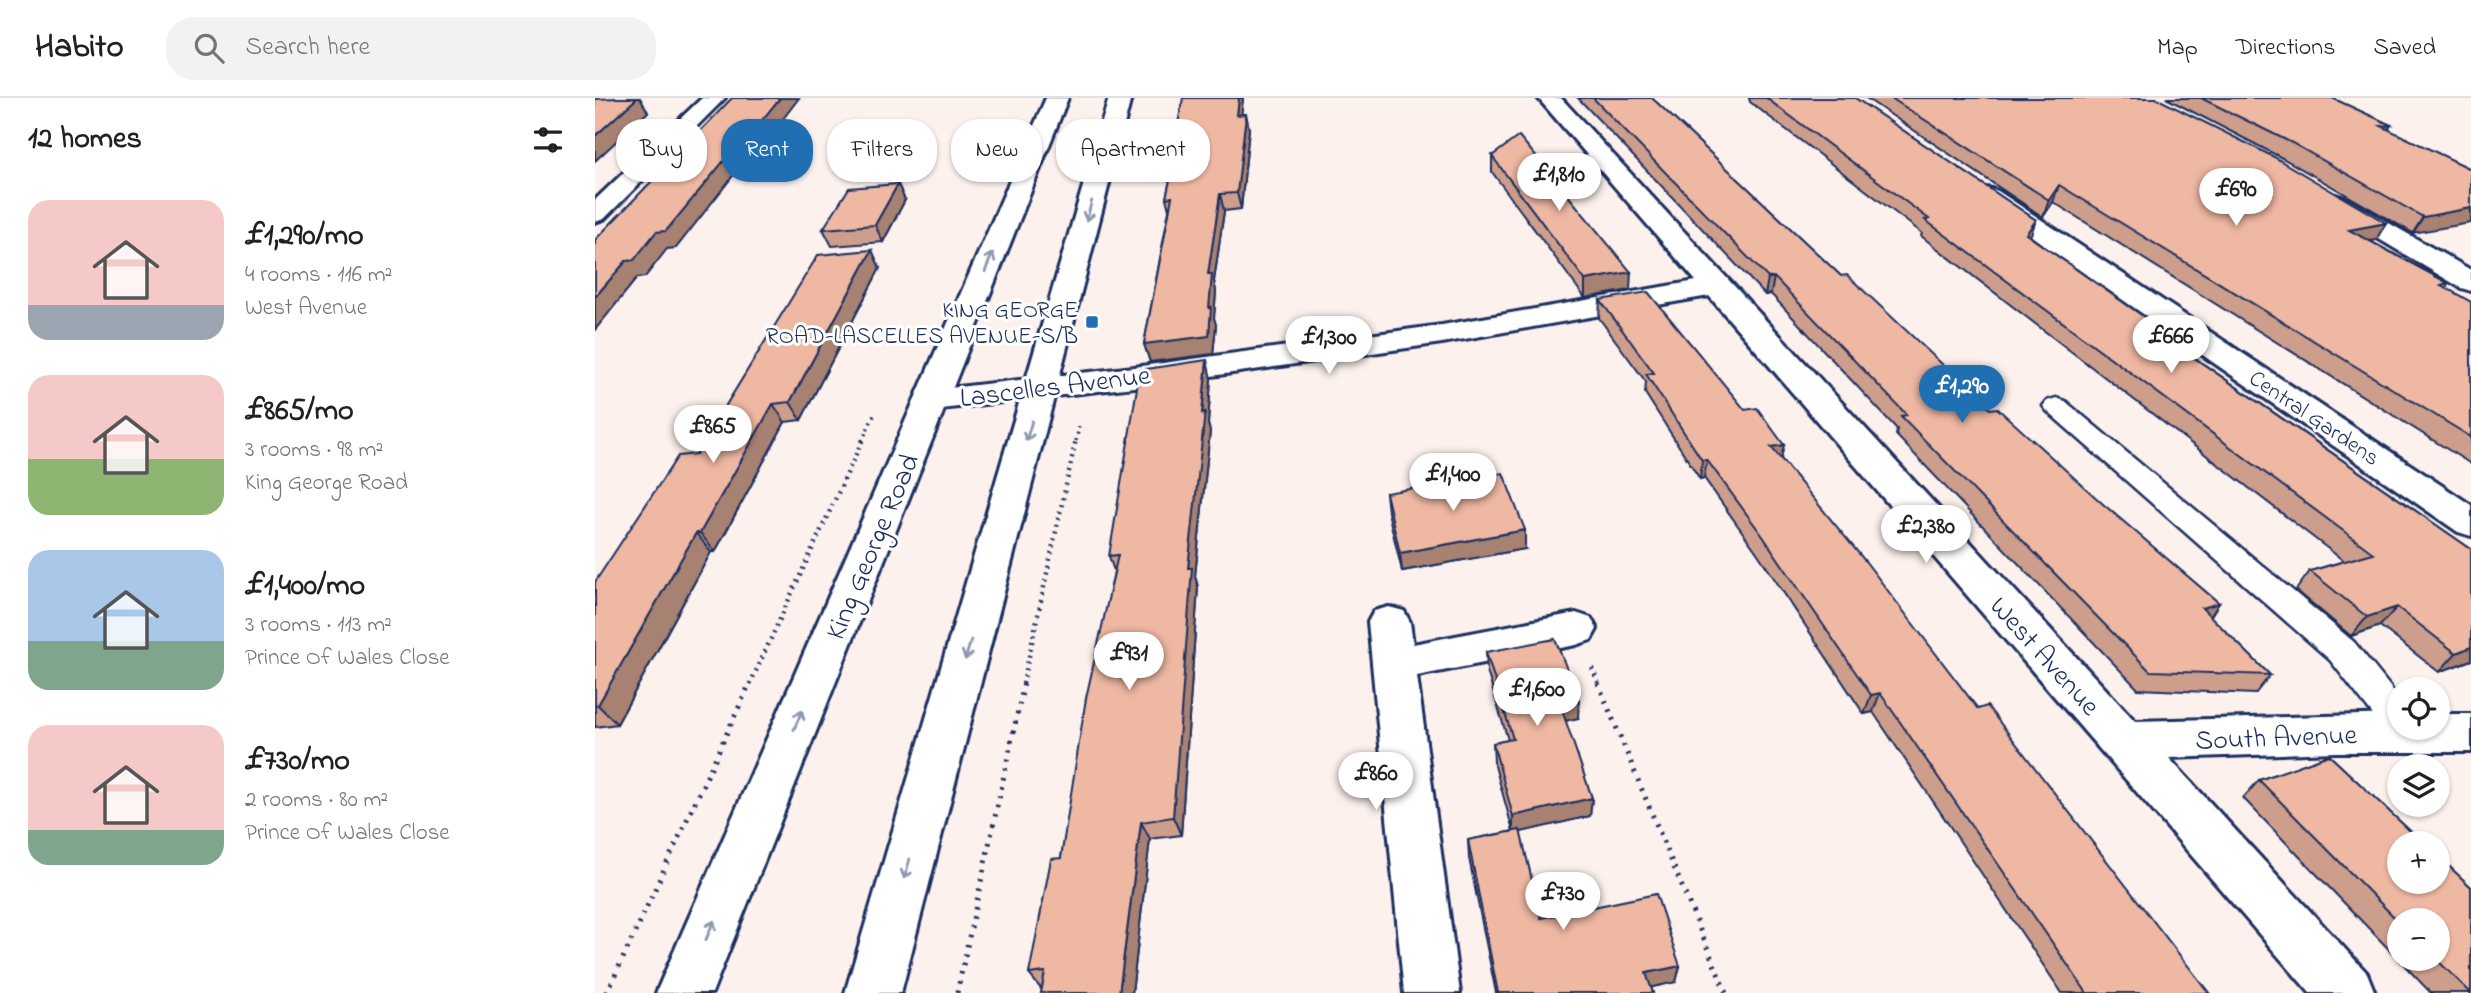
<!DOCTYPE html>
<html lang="en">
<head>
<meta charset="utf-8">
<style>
  :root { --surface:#fff; --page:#f2f2f2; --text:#202124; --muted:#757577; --line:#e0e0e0; --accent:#1f6fb2 }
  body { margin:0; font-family:"Indie Flower",sans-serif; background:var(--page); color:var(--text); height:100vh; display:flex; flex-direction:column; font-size:26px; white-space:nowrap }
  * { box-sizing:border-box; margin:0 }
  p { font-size:23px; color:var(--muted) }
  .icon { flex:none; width:38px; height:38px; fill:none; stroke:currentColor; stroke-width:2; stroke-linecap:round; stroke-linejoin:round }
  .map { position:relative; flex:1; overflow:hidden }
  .drawer { display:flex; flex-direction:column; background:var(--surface); width:595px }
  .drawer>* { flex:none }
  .banner { position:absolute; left:21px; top:21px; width:665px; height:63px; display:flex; gap:14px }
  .buttons { position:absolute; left:1792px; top:579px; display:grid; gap:14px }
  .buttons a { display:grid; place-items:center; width:63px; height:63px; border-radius:50%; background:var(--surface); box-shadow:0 2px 5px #0004; font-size:35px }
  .price { position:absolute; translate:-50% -60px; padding:0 16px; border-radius:24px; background:#fff; color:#222; font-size:23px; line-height:46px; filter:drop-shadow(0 2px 4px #0008) }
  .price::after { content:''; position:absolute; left:50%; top:42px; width:21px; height:16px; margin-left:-10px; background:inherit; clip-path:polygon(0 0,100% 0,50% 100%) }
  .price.current { background:var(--accent); color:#fff }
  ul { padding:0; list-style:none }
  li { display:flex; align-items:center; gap:21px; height:175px; padding:0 28px }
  li span { display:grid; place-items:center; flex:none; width:196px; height:140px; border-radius:21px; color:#555 }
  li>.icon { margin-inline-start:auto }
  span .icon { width:84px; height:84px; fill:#fffc; stroke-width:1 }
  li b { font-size:30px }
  h2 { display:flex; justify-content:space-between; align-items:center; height:84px; padding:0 28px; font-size:30px }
  .pill { padding:0 24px; border-radius:28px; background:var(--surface); box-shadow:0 2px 5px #0004; font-size:24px; line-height:63px }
  .pill.current { background:var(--accent); color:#fff }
  header { display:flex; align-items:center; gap:42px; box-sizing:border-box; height:98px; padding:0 35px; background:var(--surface); border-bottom:2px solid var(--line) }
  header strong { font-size:33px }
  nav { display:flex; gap:38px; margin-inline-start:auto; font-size:24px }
  .search { width:490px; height:63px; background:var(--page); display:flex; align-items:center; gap:18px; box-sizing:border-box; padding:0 24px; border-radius:28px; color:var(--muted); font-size:26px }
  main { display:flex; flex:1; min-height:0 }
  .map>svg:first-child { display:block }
</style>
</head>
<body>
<header>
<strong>Habito</strong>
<div class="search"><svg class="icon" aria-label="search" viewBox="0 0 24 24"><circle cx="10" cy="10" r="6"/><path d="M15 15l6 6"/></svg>Search here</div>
<nav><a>Map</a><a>Directions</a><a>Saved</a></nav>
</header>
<main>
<section class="drawer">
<h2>12 homes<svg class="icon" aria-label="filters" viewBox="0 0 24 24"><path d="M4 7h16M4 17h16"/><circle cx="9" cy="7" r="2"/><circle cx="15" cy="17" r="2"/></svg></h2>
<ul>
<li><span style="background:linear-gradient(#f6c9c9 75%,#9aa5b1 0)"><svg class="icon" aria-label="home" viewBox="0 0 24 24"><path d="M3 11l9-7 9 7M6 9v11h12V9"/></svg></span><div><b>£1,290/mo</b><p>4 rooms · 116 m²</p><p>West Avenue</p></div></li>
<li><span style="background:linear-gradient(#f6c9c9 60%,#8fb573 0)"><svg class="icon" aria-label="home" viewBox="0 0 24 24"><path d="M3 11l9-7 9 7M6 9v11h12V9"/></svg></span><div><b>£865/mo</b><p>3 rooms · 98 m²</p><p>King George Road</p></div></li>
<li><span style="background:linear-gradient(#a9c7e8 65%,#7fa58c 0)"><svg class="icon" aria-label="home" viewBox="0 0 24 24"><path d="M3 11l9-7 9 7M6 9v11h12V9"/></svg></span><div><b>£1,400/mo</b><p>3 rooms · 113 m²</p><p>Prince Of Wales Close</p></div></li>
<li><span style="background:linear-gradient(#f6c9c9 75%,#7fa58c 0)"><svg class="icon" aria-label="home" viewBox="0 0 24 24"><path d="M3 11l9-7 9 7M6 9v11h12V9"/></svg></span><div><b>£730/mo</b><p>2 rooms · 80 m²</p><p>Prince Of Wales Close</p></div></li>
</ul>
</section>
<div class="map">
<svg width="1876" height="895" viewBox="0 0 1876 895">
  <rect width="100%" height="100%" fill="#fcf1ed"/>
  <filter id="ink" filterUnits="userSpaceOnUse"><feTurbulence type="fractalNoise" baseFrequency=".0143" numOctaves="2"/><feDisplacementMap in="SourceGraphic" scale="14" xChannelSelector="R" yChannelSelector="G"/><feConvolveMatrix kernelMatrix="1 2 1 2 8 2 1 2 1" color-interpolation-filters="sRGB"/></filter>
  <g filter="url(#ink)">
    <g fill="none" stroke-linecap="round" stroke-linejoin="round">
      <defs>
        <polygon id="service" points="1461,300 1470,303 1759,544 1804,600 1804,630 1819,630 1816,635 1804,639 1792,635 1735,562 1452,313 1448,308 1452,303"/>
        <g id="minor">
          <polygon points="107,0 130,0 9,121 0,124 0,102"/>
          <polygon points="943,0 966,0 1540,623 1804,616 1804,630 1843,630 1843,616 1876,616 1876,654 1741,654 1574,660 1772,875 1780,895 1715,895 1114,198 847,245 539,289 337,312 325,309 321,302 325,295 337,292 539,269 847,227 1101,183"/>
          <polygon points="1394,90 1403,93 1876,407 1876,438 1863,434 1385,103 1381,98 1385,93"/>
          <polygon points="1741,97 1750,100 1876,172 1876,193 1866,190 1732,110 1728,105 1732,100"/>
          <polygon points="794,509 809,513 815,524 818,546 981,515 996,520 1002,531 996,542 981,547 822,578 865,895 809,895 773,524 779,513"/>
        </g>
        <g id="primary">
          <polygon points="451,0 473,0 117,895 61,895"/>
          <polygon points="514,0 536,0 306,895 250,895"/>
        </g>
      </defs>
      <use href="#service" stroke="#1b2f5e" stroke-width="5"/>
      <use href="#minor" stroke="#1b2f5e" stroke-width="6"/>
      <use href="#primary" stroke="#1b2f5e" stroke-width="6"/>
      <g stroke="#1b2f5e" stroke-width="3.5" stroke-dasharray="2 4.5" stroke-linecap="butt">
        <polyline points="267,343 280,315"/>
        <polyline points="481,343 485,324"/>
      </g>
      <g stroke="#1b2f5e" stroke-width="4.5" stroke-dasharray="2 5" stroke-linecap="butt">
        <polyline points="997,570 1004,586"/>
        <polyline points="155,586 268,341"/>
        <polyline points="428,586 481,341"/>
      </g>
      <g stroke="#1b2f5e" stroke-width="5" stroke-dasharray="2.5 7" stroke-linecap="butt">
        <polyline points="1003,585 1131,895"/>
        <polyline points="12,895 155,585"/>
        <polyline points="362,895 429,585"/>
      </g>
      <use href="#service" fill="#fff" fill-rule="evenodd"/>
      <use href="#minor" fill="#fff" fill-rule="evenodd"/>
      <use href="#primary" fill="#fff" fill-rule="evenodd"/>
    </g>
    <g fill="#ce9e8c" stroke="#1b2f5e" stroke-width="2" fill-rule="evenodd">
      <polygon points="648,0 646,16 651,16 654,31 646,111 629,113 619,183 621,193 619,220 621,227 618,256 555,264 549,246 574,112 571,100 579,64 577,56"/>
      <polygon points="983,0 1057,0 1246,178 1395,311 1624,505 1615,518 1675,577 1660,596 1543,591 1301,337 1302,331 1176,196 1170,197"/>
      <polygon points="1154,0 1260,0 1441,122 1435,138 1587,251 1876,451 1876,562 1844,574 1785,528 1756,538 1701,492 1715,473 1749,463 1326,138 1327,135 1155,4"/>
      <polygon points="1271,0 1561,0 1781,142 1775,143 1853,185 1851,190 1876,204 1876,366 1458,104 1448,119"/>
      <polygon points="1571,0 1737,0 1796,27 1793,32 1876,71 1818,135 1689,61"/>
      <polygon points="897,58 1035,192 990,200 897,74"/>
      <polygon points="310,102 288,144 237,148 228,131"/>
      <polygon points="285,170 206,322 190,324 120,454 116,454 22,626 0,629 0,484"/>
      <polygon points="1005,202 1186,361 1383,611 1614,895 1467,895 1278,614 1269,616 1163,456 1109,380 1105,381 1050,295 1051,284 1004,220"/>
      <polygon points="616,281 613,326 615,333 600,478 603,489 586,737 555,741 537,895 446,895 447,892 434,876 466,760 519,473 514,458"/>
      <polygon points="791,395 930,451 807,473 793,414"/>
      <polygon points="891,554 983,620 970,623 997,700 995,718 925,734 946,820 1085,868 1081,884 1056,889 1058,895 901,895 874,760 873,742 918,733 899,664 898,645 913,642 892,573"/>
      <path d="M1734 657 1829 746H1804V784H1843V758L1876 789V895H1836L1648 700 1664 682ZM1804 822H1843V861H1804Z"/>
    </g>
    <g fill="#a78172" stroke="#1b2f5e" stroke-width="2">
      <polygon points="42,0 45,0 53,14 0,63 0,38"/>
      <polygon points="185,0 204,0 151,69 145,69 81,150 72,151 50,179 42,180 0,232 0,199 31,163 61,134"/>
      <polygon points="644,0 648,0 645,32 642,17"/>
      <polygon points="651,16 654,31 646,111 642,95"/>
      <polygon points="1796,27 1787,42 1786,28"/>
      <polygon points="303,86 310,102 288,144 280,127"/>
      <polygon points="1464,87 1458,104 1448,119 1454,102"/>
      <polygon points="625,96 629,113 619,183 621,193 619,220 621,227 618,256 555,264 549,246 614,210 613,176"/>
      <polygon points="1876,110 1876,125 1818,135 1828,119"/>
      <polygon points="1441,122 1435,139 1431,136"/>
      <polygon points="1791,125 1781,142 1745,148 1754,132"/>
      <polygon points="277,152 285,170 206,322 195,304"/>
      <polygon points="1036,174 1035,192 990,200 990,182"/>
      <polygon points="1179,179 1176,196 1170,197 1173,180"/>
      <polygon points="612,262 616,281 613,326 615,333 600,478 603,489 586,737 578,719 593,470"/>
      <polygon points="178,306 190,324 120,454 105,435"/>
      <polygon points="1189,347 1185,365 1176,349"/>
      <polygon points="1107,362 1112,362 1109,380 1105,381"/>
      <polygon points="930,432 930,451 807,473 805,455"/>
      <polygon points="101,435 116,454 22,626 3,607"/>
      <polygon points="1624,505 1612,524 1607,510"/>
      <polygon points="1802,509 1785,528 1756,538 1772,519"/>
      <polygon points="1876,549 1876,562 1844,574 1861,555"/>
      <polygon points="1285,595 1278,614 1269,616 1276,597"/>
      <polygon points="984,602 983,620 964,624 965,606"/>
      <polygon points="997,700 995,718 918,736 918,718"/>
      <polygon points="546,724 555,741 537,895 524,895"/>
      <polygon points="1085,868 1081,884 1049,891 1051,875"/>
    </g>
    <g fill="#efb8a3" stroke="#1b2f5e" stroke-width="2">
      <polygon points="22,0 42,0 0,38 0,1"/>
      <polygon points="137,0 185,0 142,53 137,53 71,133 61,134 39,162 31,163 0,199 0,142"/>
      <polygon points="588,0 644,0 642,17 651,16 642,95 625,96 613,176 617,176 614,210 616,209 614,238 549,246 577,99 571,100 581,56 577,56"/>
      <polygon points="998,0 1057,0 1246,178 1252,177 1395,311 1402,310 1508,406 1624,505 1607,510 1675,577 1555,573 1306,318 1312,317 1179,179 1173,180"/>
      <polygon points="1171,0 1260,0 1441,122 1431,136 1589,247 1582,248 1876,451 1876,549 1861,555 1802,509 1772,519 1715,473 1778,455 1330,122 1334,121"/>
      <polygon points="1296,0 1561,0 1679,59 1791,125 1754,132 1853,185 1846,187 1876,204 1876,339 1464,87 1454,102"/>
      <polygon points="1606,0 1737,0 1796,27 1786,28 1876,71 1876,110 1828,119 1697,45"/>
      <polygon points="924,38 1036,174 990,182 897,58"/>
      <polygon points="303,86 280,127 228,131 254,90"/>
      <polygon points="277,152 195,304 178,306 105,435 101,435 3,607 0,608 0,484 83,358 101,356 223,157"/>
      <polygon points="1053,194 1150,312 1162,310 1189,347 1176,349 1271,464 1383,611 1392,608 1614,895 1492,895 1285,595 1276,597 1167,437 1112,362 1107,362 1051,276 1059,275 1005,202"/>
      <polygon points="612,262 607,315 610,314 593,470 597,470 578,719 546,724 524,895 446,895 450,874 434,876 456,761 466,760 491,600 523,457 514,458 545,272"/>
      <polygon points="908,375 930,432 805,455 791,395"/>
      <polygon points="960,541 984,602 965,606 997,700 918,718 898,645 918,641 891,554"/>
      <polygon points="1734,657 1829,746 1804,746 1804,784 1843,784 1843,758 1876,789 1876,895 1841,861 1843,861 1843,822 1804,822 1804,824 1664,682"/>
      <polygon points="925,732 946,820 1061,796 1085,868 1051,875 1058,895 903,895 873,742"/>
    </g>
    <defs><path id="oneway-shaft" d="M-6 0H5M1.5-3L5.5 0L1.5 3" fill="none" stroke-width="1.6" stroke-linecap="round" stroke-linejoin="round" transform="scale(1.75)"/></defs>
    <g stroke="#8d97ae">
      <use href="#oneway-shaft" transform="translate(494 113) rotate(105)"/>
      <use href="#oneway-shaft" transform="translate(394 164) rotate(-68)"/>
      <use href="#oneway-shaft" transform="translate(434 333) rotate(106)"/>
      <use href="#oneway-shaft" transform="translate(373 552) rotate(106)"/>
      <use href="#oneway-shaft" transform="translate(203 622) rotate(-67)"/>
      <use href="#oneway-shaft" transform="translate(312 771) rotate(106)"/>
      <use href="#oneway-shaft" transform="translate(115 832) rotate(-67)"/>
    </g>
  </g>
  <rect fill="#1f6fb2" stroke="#fff" stroke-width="2.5" x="490" y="217" width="14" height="14" rx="3.5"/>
  <g text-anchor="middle" stroke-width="6" stroke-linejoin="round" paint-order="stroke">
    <g font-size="23" fill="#1b2f5e" stroke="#fff" text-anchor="end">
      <text x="483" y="219">KING GEORGE<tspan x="483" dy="26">ROAD-LASCELLES AVENUE-S/B</tspan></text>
    </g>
    <g font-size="23" fill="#1b2f5e" stroke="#fff">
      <text transform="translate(1720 319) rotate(34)" y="8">Central Gardens</text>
    </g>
    <g font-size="28" fill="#1b2f5e" stroke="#fff">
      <text transform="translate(460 287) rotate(-7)" y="10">Lascelles Avenue</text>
      <text transform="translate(276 448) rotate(-67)" y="10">King George Road</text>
      <text transform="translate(1451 557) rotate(48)" y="10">West Avenue</text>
      <text transform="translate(1681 638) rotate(-2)" y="10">South Avenue</text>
    </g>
  </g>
</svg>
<div class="buttons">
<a><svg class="icon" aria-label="locate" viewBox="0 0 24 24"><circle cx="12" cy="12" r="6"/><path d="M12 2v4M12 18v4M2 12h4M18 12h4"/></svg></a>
<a><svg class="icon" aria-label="layers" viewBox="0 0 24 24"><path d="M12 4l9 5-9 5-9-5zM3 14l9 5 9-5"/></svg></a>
<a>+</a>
<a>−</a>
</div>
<b class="price" style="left:964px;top:115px">£1,810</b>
<b class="price" style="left:1641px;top:130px">£690</b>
<b class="price" style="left:1576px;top:277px">£666</b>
<b class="price" style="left:734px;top:278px">£1,300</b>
<b class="price current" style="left:1367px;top:327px">£1,290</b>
<b class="price" style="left:118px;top:367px">£865</b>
<b class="price" style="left:858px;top:415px">£1,400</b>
<b class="price" style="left:1331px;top:467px">£2,380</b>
<b class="price" style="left:534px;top:594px">£931</b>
<b class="price" style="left:942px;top:630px">£1,600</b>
<b class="price" style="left:781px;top:714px">£860</b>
<b class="price" style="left:968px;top:834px">£730</b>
<div class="banner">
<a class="pill">Buy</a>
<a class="pill current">Rent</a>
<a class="pill">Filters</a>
<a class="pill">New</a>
<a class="pill">Apartment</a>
</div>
</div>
</main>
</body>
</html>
